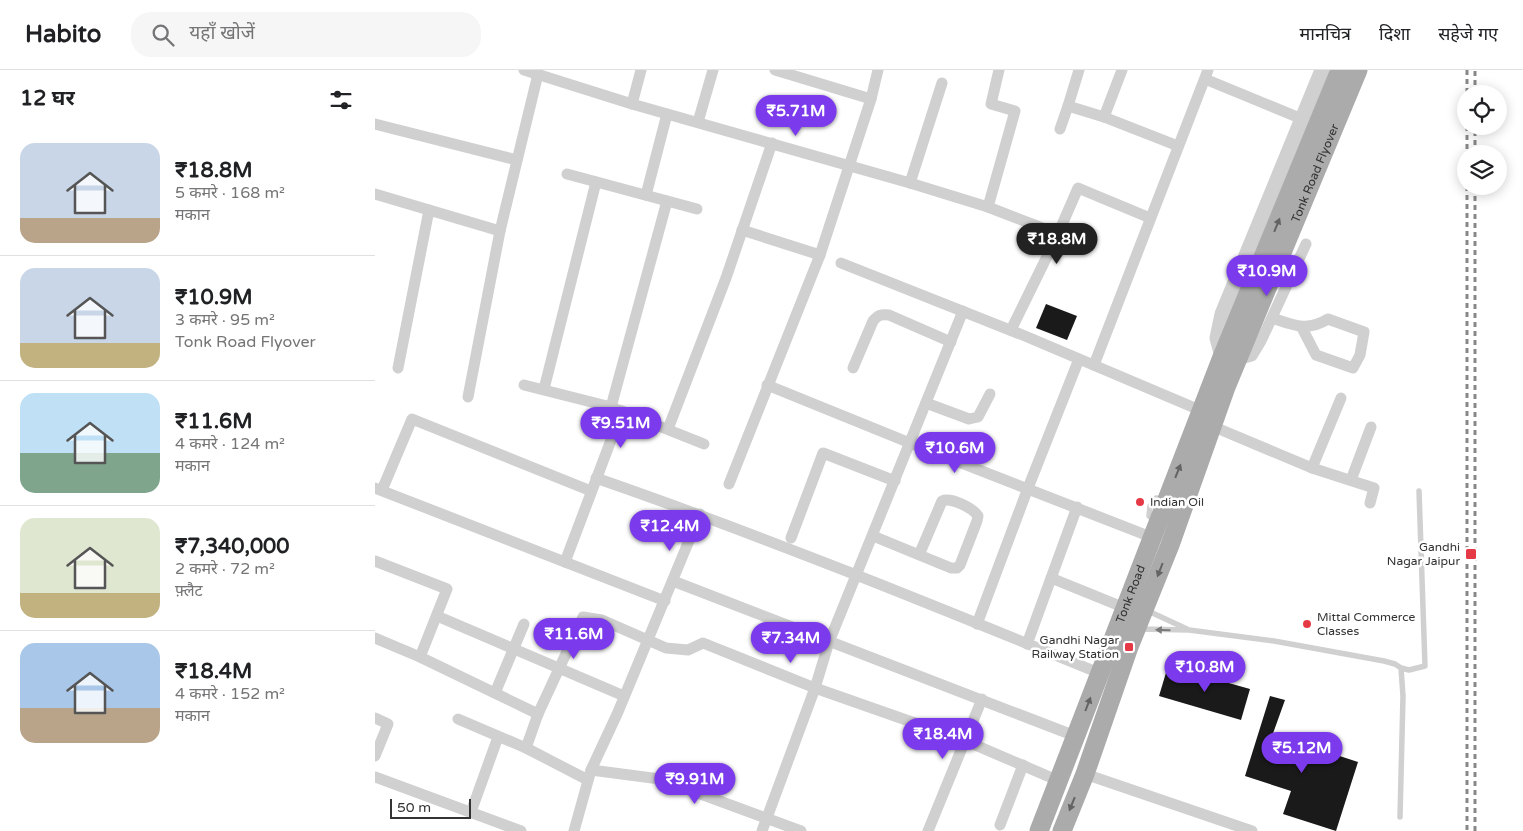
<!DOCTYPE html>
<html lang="hi">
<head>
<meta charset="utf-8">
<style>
  :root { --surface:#fff; --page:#f6f6f6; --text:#202124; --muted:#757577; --line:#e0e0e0; --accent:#7c3aed }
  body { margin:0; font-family:"Varela Round","Noto Sans Devanagari",sans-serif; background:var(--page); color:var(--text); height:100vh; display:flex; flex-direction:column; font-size:19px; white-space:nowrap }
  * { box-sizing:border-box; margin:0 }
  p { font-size:16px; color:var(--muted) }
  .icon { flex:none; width:28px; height:28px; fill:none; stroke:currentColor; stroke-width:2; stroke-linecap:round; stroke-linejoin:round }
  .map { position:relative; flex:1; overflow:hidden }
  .details { display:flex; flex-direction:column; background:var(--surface); width:375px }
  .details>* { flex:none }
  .fabs { position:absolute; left:1082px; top:15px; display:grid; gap:10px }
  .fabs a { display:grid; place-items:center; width:50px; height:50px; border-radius:50%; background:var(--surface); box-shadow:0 2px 12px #0003; font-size:25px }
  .scale { position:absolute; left:15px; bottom:12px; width:81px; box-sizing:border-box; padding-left:5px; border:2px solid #333; border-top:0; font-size:14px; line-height:18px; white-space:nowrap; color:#333; -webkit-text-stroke:4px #fff; paint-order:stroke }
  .price { position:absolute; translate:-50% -42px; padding:0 11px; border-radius:18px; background:var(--accent); color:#fff; font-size:16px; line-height:32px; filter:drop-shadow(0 1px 2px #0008) }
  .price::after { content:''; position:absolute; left:50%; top:30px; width:15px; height:11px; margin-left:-8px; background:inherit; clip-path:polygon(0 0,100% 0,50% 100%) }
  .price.current { background:#222; color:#fff }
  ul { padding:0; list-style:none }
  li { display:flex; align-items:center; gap:15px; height:125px; padding:0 20px }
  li+li { border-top:1px solid var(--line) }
  li span { display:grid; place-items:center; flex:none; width:140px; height:100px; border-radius:15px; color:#555 }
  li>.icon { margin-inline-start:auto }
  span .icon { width:60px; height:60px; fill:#fffc; stroke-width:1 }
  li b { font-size:21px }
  h2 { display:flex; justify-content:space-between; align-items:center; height:60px; padding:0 20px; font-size:21px }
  header { display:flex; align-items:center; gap:30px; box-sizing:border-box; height:70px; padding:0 25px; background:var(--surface); border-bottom:1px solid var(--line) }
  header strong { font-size:24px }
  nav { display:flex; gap:28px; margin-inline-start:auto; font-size:18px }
  .search { width:350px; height:45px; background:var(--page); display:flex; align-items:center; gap:12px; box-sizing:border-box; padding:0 18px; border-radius:20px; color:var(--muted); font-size:19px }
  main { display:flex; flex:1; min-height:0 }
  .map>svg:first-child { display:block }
</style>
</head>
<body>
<header>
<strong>Habito</strong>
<div class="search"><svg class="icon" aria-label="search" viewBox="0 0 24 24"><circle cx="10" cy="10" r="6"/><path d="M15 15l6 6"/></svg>यहाँ खोजें</div>
<nav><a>मानचित्र</a><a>दिशा</a><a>सहेजे गए</a></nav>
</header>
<main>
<section class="details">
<h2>12 घर<svg class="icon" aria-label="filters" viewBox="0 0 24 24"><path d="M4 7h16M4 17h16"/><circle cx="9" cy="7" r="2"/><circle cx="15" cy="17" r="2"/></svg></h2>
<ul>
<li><span style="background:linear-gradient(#c9d6e8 75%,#b9a48a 0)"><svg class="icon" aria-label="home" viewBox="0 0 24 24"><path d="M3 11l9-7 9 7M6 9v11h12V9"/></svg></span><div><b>₹18.8M</b><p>5 कमरे · 168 m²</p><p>मकान</p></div></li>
<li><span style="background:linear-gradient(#c9d6e8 75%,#c2b280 0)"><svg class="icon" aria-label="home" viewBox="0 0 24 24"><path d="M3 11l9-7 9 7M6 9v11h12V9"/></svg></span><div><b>₹10.9M</b><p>3 कमरे · 95 m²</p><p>Tonk Road Flyover</p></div></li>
<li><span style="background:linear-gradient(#bfe0f5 60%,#7fa58c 0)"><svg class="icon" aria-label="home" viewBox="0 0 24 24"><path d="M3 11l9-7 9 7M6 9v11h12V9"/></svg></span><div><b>₹11.6M</b><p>4 कमरे · 124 m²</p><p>मकान</p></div></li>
<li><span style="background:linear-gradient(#dfe7d0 75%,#c2b280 0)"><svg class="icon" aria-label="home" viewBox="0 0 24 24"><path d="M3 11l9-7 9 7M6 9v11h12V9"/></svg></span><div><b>₹7,340,000</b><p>2 कमरे · 72 m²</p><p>फ़्लैट</p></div></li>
<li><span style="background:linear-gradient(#a9c7e8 65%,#b9a48a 0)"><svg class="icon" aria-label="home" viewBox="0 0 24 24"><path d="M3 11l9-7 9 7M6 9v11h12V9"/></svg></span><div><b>₹18.4M</b><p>4 कमरे · 152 m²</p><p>मकान</p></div></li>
</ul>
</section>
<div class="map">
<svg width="1148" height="761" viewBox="0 0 1148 761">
  <rect width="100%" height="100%" fill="#fff"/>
  <g fill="#1a1a1a">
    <polygon points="671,234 702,246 692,270 661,258"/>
    <polygon points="793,596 875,619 866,650 784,626"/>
    <polygon points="895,626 910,630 896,669 929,680 931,675 983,692 961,761 908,744 916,721 870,706"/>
  </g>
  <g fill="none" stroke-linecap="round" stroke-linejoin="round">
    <g stroke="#d0d0d0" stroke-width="5.5">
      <polyline points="780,451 774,446 775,436 781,428 789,429"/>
      <polyline points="771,540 812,559"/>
      <polyline points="764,559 814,560 899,571 1009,591 1020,594 1026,598 1028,626 1025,747"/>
      <polyline points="1026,598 1034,600 1050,596 1044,421"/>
    </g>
    <g stroke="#d0d0d0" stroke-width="11">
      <polyline points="149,0 257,34 535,113 613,137 683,164"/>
      <polyline points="400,0 496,29"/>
      <polyline points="830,9 927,49"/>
      <polyline points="257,34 266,0"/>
      <polyline points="693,36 729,47 803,76"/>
      <polyline points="729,47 747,0"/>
      <polyline points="323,52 338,0"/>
      <polyline points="0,54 142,90"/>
      <polyline points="685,59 693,36 704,0"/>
      <polyline points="192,104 322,139"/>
      <polyline points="535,113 567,13"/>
      <polyline points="0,124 125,161"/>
      <polyline points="271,125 292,44"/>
      <polyline points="613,137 640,41 616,34 624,0"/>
      <polyline points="367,160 445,185"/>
      <polyline points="466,193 650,266 827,341"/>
      <path d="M897 248C918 255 932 262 953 249L989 262 985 285 978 298 941 285 927 258"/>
      <polyline points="636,260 683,164 703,118 775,148"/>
      <polyline points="862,290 877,286 886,271 931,174"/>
      <polyline points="719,295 833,0"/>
      <polyline points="23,298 54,140"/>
      <path d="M478 298 498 251C503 245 506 244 514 245L576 272"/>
      <polyline points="149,315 236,337 329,374"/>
      <polyline points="392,315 535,373 781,469"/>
      <polyline points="169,319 221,112"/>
      <polyline points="93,327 125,161 163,4"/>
      <polyline points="551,333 594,349 603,347 615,324"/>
      <polyline points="236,337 292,131"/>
      <polyline points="837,356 937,398 999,418 995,433"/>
      <polyline points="293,359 351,208 397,73"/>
      <polyline points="937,398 966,328"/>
      <path d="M221 408C391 467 558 535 724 603"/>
      <polyline points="976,410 996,357"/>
      <polyline points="354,414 445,185 496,29 503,0"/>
      <polyline points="0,418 290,531"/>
      <polyline points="7,420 37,349 216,421"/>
      <path d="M498 466 576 498H582L585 495 602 451 603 446C598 438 576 427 567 431L544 485"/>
      <polyline points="416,468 448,383 520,411"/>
      <polyline points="0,491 72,519 45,587"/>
      <polyline points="190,492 247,341"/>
      <polyline points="676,508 750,538"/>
      <polyline points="298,511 700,666"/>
      <polyline points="62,546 249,626"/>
      <polyline points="602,554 653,418 704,289"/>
      <polyline points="0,568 45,587 163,644 208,547 227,550 291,578 313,580 328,573 440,618 591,671 684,711"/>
      <polyline points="652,574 702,437"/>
      <polyline points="120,623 149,554"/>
      <polyline points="163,644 151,678 213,710"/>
      <polyline points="0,648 13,654 0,686"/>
      <polyline points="83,649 151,678"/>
      <polyline points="216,700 285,709 426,761"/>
      <polyline points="710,704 877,761"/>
      <polyline points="0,707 146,761"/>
      <polyline points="96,742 123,667"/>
      <polyline points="625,755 648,695"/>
      <polyline points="199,761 216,700 243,642 325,444"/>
      <polyline points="387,761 440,618 454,572 588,241"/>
      <polyline points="553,761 607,629"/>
    </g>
    <polyline stroke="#d0d0d0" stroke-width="15" points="847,287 842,268 847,244 947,0"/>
    <g stroke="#ababab" stroke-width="19">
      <path id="s1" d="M664 761 847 287 965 0"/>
      <path id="s2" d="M687 761 710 704 754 577 795 475 851 317 983 0"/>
    </g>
    <g stroke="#888" stroke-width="3" stroke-dasharray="5 4" stroke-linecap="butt">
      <polyline points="1092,0 1092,24"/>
      <polyline points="1100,24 1100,0"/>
      <polyline points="1092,56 1092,84"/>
      <polyline points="1100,84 1100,56"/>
      <polyline points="1092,116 1092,761"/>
      <polyline points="1100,761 1100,116"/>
    </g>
  </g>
  <defs><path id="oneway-solid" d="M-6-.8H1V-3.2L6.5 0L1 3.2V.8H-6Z" transform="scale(1.25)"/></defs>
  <g fill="#636363">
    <use href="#oneway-solid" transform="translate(902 155) rotate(-68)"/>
    <use href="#oneway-solid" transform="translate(803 401) rotate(-68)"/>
    <use href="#oneway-solid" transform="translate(785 500) rotate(111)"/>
    <use href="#oneway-solid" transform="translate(713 634) rotate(-69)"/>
    <use href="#oneway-solid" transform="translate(697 734) rotate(112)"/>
  </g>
  <use fill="#7a7a7a" href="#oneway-solid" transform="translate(788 560) rotate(-178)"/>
  <g fill="#e63946" stroke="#fff" stroke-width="2">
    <circle cx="765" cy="432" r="5"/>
    <rect x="1090" y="478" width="12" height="12" rx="2.5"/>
    <circle cx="932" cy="554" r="5"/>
    <rect x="749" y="572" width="10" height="10" rx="2.5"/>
  </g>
  <g text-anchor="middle" stroke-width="5" stroke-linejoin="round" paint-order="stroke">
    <g font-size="12" fill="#333" stroke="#fff">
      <text dy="4" stroke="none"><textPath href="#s2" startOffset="705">Tonk Road Flyover</textPath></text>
      <text dy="4" stroke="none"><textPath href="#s1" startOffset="254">Tonk Road</textPath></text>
    </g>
    <g font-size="12" fill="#333" stroke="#fff" text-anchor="start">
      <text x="775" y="436">Indian Oil</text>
      <text x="1085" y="481" text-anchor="end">Gandhi<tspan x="1085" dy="14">Nagar Jaipur</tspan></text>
      <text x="942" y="551">Mittal Commerce<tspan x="942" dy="14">Classes</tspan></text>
      <text x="744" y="574" text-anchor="end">Gandhi Nagar<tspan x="744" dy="14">Railway Station</tspan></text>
    </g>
  </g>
</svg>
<div class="fabs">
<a><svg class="icon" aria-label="locate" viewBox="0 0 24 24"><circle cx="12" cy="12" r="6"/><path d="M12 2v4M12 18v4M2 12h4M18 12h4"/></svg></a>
<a><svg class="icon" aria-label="layers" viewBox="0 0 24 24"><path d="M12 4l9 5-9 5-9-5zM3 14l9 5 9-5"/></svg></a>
</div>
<div class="scale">50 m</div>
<b class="price" style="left:421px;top:67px">₹5.71M</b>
<b class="price current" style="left:682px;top:195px">₹18.8M</b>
<b class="price" style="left:892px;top:227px">₹10.9M</b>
<b class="price" style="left:246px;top:379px">₹9.51M</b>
<b class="price" style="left:580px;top:404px">₹10.6M</b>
<b class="price" style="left:295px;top:482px">₹12.4M</b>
<b class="price" style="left:199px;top:590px">₹11.6M</b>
<b class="price" style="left:416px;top:594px">₹7.34M</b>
<b class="price" style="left:830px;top:623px">₹10.8M</b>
<b class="price" style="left:568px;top:690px">₹18.4M</b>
<b class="price" style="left:927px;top:704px">₹5.12M</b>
<b class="price" style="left:320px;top:735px">₹9.91M</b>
</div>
</main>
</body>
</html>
